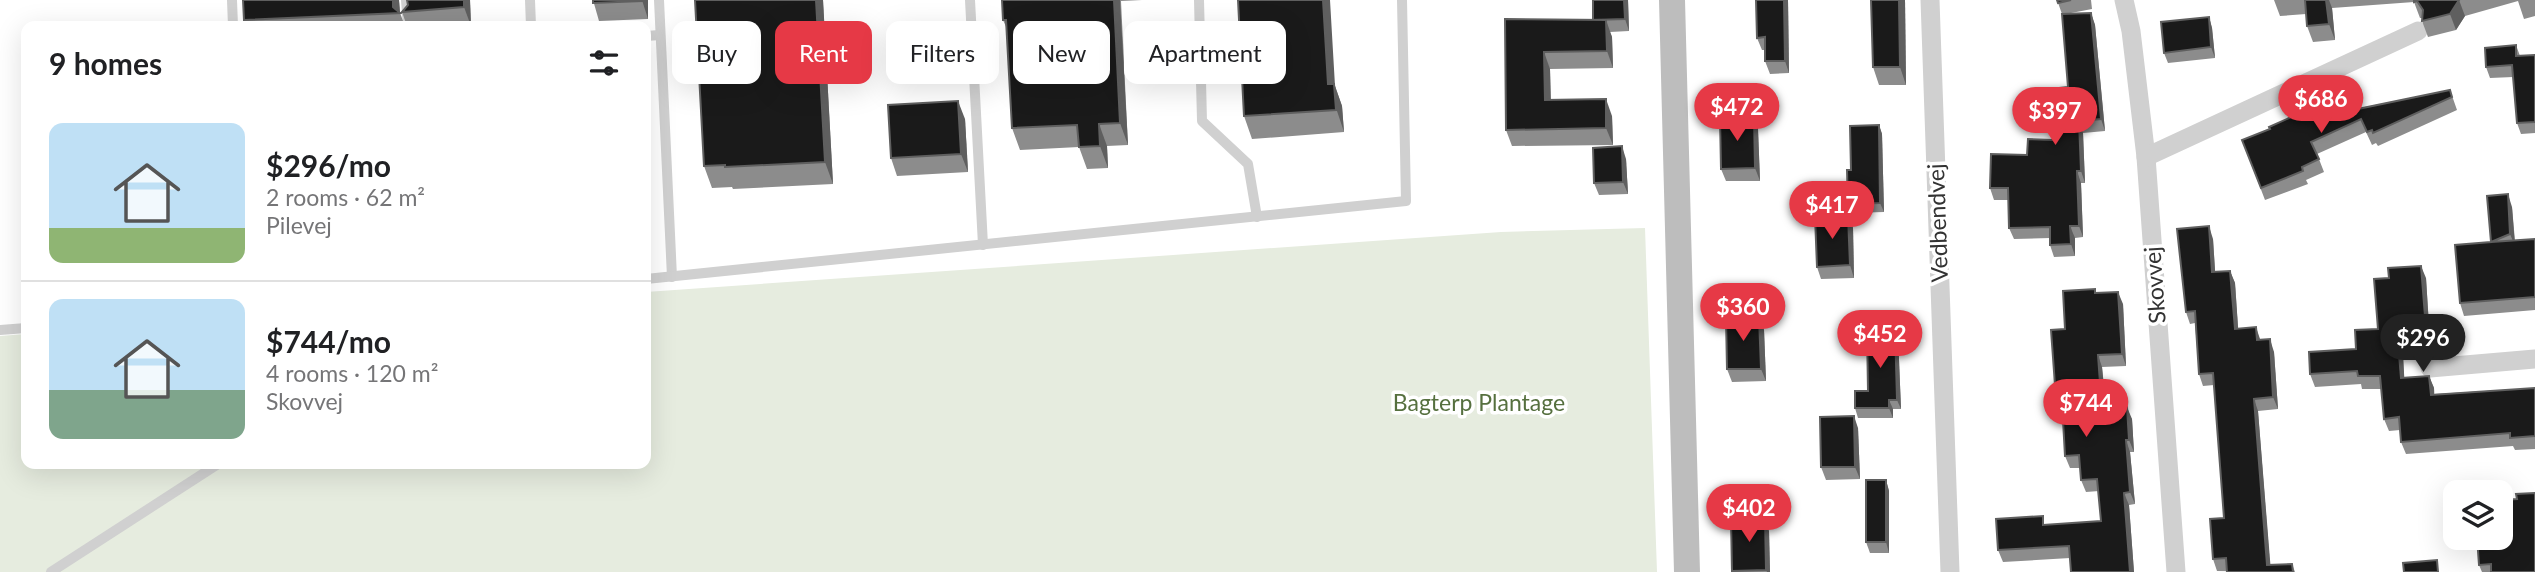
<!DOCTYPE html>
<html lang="en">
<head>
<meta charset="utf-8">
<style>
  :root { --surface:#fff; --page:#f2f2f2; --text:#202124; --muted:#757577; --line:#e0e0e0; --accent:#e63946 }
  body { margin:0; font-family:Lato,sans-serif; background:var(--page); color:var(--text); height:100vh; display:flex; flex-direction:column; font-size:26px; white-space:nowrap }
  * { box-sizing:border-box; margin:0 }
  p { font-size:23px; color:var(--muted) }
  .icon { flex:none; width:38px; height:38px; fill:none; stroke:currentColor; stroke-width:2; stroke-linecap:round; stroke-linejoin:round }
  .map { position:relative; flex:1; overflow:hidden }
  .details { position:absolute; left:21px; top:21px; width:630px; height:448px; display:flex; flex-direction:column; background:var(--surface); border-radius:14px; box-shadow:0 7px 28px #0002 }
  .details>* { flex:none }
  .guide { position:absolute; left:672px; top:21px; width:665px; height:63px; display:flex; gap:14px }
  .buttons { position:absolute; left:2443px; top:480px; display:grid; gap:14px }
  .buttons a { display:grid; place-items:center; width:70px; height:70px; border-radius:14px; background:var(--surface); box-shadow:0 7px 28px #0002; font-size:35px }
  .price { position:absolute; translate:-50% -60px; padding:0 16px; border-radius:24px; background:var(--accent); color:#fff; font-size:23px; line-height:46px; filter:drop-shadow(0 2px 4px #0008) }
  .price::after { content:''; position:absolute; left:50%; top:42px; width:21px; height:16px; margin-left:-10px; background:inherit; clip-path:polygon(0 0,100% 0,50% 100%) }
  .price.current { background:#222; color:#fff }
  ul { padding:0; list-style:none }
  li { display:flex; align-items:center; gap:21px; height:175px; padding:0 28px }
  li+li { border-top:2px solid var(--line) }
  li span { display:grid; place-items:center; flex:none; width:196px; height:140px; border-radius:14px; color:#555 }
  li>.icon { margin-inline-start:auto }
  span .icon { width:84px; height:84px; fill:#fffc; stroke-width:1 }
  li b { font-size:30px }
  h2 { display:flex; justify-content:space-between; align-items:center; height:84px; padding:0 28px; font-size:30px }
  .pill { padding:0 24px; border-radius:14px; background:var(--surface); box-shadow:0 7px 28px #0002; font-size:24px; line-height:63px }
  .pill.current { background:var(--accent); color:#fff }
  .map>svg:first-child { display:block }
</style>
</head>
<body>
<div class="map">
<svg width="2535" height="572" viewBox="0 0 2535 572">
  <rect width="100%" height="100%" fill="#fff"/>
  <polygon fill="#e6ecdf" points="1645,228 1657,572 0,572 0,336 26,334 26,464 646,464 646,292 1501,232"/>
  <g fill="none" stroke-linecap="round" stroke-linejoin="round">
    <g stroke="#d0d0d0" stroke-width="10">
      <polyline points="232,0 233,26"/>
      <polyline points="406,0 408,26"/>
      <polyline points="530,0 531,26"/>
      <polyline points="659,0 672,277"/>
      <polyline points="970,0 983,245"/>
      <polyline points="1199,0 1202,121 1248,164 1257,217"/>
      <polyline points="646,36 660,35"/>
      <polyline points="646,279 1406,201 1402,0"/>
      <polyline points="0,330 26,328"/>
      <polyline points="51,572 218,464"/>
    </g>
    <g stroke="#d0d0d0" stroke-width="19">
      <polyline points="1930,0 1950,572"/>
      <polyline points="2124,0 2131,31 2146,157 2176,572"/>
      <polyline points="2146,157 2418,31"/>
      <polyline points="2430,368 2535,359"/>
    </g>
    <polyline stroke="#bdbdbd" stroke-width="26" points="1672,0 1687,572"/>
  </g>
  <g fill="#8c8c8c">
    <polygon points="399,0 400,13 405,26 246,26 244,20"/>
    <polygon points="470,0 471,26 407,26 402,12 408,5"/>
    <polygon points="593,0 648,0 648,19 599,21"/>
    <polygon points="695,0 823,0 833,184 733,189 732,187 712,188 704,166"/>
    <polygon points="1002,0 1142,0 1121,1 1128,145 1107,146 1108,168 1087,169 1079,147 1020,150 1012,128 1007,29 1003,20"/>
    <polygon points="1628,0 1629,31 1610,32 1612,37 1613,68 1550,69 1551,100 1612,116 1613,145 1512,146 1506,130 1505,19 1593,20"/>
    <polygon points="1756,0 1788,0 1789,73 1770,74 1765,61 1765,50 1762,50 1757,38"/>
    <polygon points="1871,0 1905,0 1906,85 1879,85 1873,67"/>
    <polygon points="2057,0 2091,0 2092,9 2071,13 2091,13 2095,25 2105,131 2083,133 2085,183 2081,183 2083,237 2075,238 2075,256 2054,257 2050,245 2050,238 2014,239 2009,228 2008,200 1994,200 1990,188 2027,155 2053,140 2062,122 2068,87 2062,14"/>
    <polygon points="2274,0 2535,0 2535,16 2524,19 2518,1 2465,16 2456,30 2428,37 2422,21 2423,18 2420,18 2414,2 2332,8 2335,40 2313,42 2307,26 2306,14 2280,16"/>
    <polygon points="2209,17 2212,28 2215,58 2168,63 2164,53"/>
    <polygon points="2516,45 2520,56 2535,55 2535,133 2521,134 2517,123 2513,77 2490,78 2486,67"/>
    <polygon points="1335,86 1342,106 1344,132 1252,139 1244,116"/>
    <polygon points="2450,90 2457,110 2378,146 2376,143 2372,145 2366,132 2317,154 2324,172 2306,180 2308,184 2265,200 2242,140 2270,129 2320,116"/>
    <polygon points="1754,117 1758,129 1760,181 1726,181 1721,169"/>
    <polygon points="965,119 968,172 897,176 891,158"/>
    <polygon points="1879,125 1882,134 1884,212 1851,213 1848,204"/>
    <polygon points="1626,159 1628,194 1599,195 1594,183"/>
    <polygon points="2512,207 2515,241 2535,239 2535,310 2464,316 2460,303 2491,242"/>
    <polygon points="1848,215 1853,228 1854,278 1821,279 1817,267"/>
    <polygon points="2213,239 2215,272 2230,271 2235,283 2238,328 2260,340 2274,352 2278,409 2258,411 2270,565 2292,564 2295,572 2217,571 2213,559 2224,518 2214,385 2203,386 2199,374 2195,323 2190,324 2186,312"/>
    <polygon points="2426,278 2430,342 2410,343 2411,354 2403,355 2404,378 2429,376 2434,388 2434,394 2535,388 2535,449 2515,450 2513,446 2406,454 2401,442 2400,430 2389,431 2384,419 2381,389 2362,389 2361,384 2315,387 2310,374 2356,349 2378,329"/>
    <polygon points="2095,289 2096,293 2123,304 2126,366 2102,367 2105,396 2122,408 2132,419 2134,452 2130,452 2135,504 2129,505 2134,572 2071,572 2070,558 2003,562 1998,550 2046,525 2101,521 2099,491 2086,492 2081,480 2080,468 2070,468 2065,456 2062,397 2059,397 2055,385 2065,329"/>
    <polygon points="1759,317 1764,330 1766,381 1732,382 1727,369"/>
    <polygon points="1898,335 1901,409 1893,409 1893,418 1858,418 1855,408 1868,391"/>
    <polygon points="1858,428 1860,479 1826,480 1821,467"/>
    <polygon points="1886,480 1889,491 1889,553 1870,553 1866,542"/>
    <polygon points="2517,499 2535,572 2482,572 2479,565"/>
    <polygon points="1731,519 1769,531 1770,572 1733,572"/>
  </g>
  <g fill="#5f5f5f">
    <polygon points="393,0 399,0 400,13 393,7"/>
    <polygon points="464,0 470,0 471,26 464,7"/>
    <polygon points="642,0 648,0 648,19"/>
    <polygon points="816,0 823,0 833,184 825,162"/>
    <polygon points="1114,0 1120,0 1128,145 1120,123"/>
    <polygon points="1323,0 1330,0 1335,86 1342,106 1344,132 1328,84"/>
    <polygon points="1624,0 1628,0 1629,31 1625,19"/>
    <polygon points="1784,0 1788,0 1789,73 1785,61"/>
    <polygon points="1899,0 1905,0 1906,85 1900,67"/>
    <polygon points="2326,0 2329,0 2332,8 2335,40 2329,24"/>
    <polygon points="2459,0 2465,16 2456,30 2450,14"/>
    <polygon points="2091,13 2095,25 2105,131 2101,119"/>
    <polygon points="2209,17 2212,28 2215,58 2211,47"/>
    <polygon points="1606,20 1612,37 1613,68 1607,51"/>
    <polygon points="1544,52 1550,69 1551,117 1545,100"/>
    <polygon points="1606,99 1612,116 1613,145 1606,128"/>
    <polygon points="958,101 965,119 968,172 961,154"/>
    <polygon points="1754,117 1758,129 1760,181 1755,168"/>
    <polygon points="2079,121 2083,133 2085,183 2081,171"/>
    <polygon points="1099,124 1107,146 1108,168 1100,146"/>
    <polygon points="1879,125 1882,134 1884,212 1880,203"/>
    <polygon points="1622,146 1626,159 1628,194 1623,182"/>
    <polygon points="2077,171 2081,183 2083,237 2079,226"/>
    <polygon points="2508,194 2512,207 2515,246 2510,234"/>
    <polygon points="1848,215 1853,228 1854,278 1850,265"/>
    <polygon points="2070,226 2075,238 2075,256 2071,244"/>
    <polygon points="2209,226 2213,239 2216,285 2212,272"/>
    <polygon points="2421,266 2426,278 2430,342 2426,329"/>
    <polygon points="2230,271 2235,283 2239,341 2235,329"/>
    <polygon points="2118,292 2123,304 2126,366 2122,354"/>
    <polygon points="1759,317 1764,330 1766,381 1761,369"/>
    <polygon points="1895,326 1898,335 1901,409 1897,400"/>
    <polygon points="2256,327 2260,339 2261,352 2257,340"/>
    <polygon points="2405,330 2410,343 2411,354 2406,341"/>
    <polygon points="2270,339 2274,352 2278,409 2273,397"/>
    <polygon points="2398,342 2403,355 2405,390 2401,378"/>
    <polygon points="2098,355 2102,367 2106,409 2101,397"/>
    <polygon points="2429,376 2434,388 2435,407 2431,395"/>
    <polygon points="2254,399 2258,411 2271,572 2267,565"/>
    <polygon points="1889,400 1893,409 1893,418 1889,408"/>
    <polygon points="2127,407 2132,419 2134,452 2129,440"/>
    <polygon points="1854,416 1858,428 1860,479 1855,467"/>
    <polygon points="2126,440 2130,452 2135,504 2130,492"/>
    <polygon points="1886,480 1889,491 1889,553 1886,542"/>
    <polygon points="2124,493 2129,505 2134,572 2130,572"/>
    <polygon points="1765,518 1769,531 1770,572 1767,572 1766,570"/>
  </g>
  <g fill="#1a1a1a" stroke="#5f5f5f" stroke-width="2">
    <polygon points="243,0 393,0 393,7 400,13 244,20"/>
    <polygon points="407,0 464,0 464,7 402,12 408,5"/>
    <polygon points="593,0 642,0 642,1 593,3"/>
    <polygon points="695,0 816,0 825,162 725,167 725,165 704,166"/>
    <polygon points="1002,0 1114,0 1120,123 1099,124 1100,146 1079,147 1077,125 1012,128 1006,20 1003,20"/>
    <polygon points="1238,0 1323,0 1328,84 1334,84 1336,110 1244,116"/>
    <polygon points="1593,0 1624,0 1625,19 1593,20"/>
    <polygon points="1756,0 1784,0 1785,61 1765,61 1765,37 1757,38"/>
    <polygon points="1871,0 1899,0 1900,67 1873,67"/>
    <polygon points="2057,0 2071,0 2058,3"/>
    <polygon points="2305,0 2326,0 2329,24 2307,26"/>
    <polygon points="2414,0 2459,0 2450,14 2422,21 2423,10 2417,1 2414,2"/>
    <polygon points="2091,13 2101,119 2079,121 2081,171 2077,171 2079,226 2070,226 2071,244 2050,245 2050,227 2009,228 2008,188 1990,188 1991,154 2027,155 2028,139 2053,140 2052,122 2062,122 2060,88 2068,87 2062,14"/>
    <polygon points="2209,17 2211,47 2164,53 2161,22"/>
    <polygon points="1505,19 1606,20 1607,51 1544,52 1545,100 1606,99 1606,128 1506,130"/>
    <polygon points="2516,45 2516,56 2535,55 2535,122 2517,123 2512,65 2486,67 2485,48"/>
    <polygon points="2450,90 2452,97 2373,133 2372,130 2367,132 2361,119 2311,142 2319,159 2302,167 2303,171 2261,188 2242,140 2270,129 2269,127 2316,106 2319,117"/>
    <polygon points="958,101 961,154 891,158 888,105"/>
    <polygon points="1720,117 1754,117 1755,168 1721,169"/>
    <polygon points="1879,125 1880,203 1848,204 1847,170 1851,170 1850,126"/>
    <polygon points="1622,146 1623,182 1594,183 1593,148"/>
    <polygon points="2508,194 2510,234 2491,242 2535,239 2535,297 2460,303 2455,245 2491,242 2487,196"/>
    <polygon points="1848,215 1850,265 1817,267 1815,216"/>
    <polygon points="2209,226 2212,272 2230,271 2235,329 2256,327 2257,340 2270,339 2273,397 2254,399 2267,565 2292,564 2293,572 2227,572 2226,558 2213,559 2210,519 2224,518 2213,373 2199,374 2195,311 2186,312 2177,229"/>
    <polygon points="2421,266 2426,329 2405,330 2406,341 2398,342 2401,378 2429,376 2431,395 2535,388 2535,436 2510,438 2510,433 2401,442 2399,417 2384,419 2380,376 2358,376 2357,371 2310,374 2309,352 2356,349 2355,330 2378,329 2374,279 2389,278 2388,268"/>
    <polygon points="2095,289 2095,293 2118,292 2122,354 2098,355 2101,397 2118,396 2119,408 2127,407 2129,440 2126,440 2130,492 2124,493 2130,572 2071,572 2069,546 1998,550 1996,519 2043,516 2043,525 2101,521 2097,479 2081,480 2079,455 2065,456 2061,384 2055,385 2051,330 2065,329 2063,291"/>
    <polygon points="1759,317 1761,369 1727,369 1726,318"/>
    <polygon points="1876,326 1895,326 1897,400 1889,400 1889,408 1855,408 1855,391 1868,391 1867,330 1876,329"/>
    <polygon points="1854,416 1855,467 1821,467 1820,417"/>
    <rect x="1866" y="480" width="20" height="62"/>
    <polygon points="2535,493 2535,572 2491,572 2491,564 2479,565 2477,537 2501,537 2501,500 2517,499 2516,494"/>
    <polygon points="1765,518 1766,570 1732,571 1731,519"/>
    <polygon points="2437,560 2438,572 2404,572 2403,563"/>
  </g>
  <g text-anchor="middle" stroke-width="7" stroke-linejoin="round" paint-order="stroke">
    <g font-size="23" fill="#333" stroke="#fff">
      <text transform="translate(1938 223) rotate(-92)" y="8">Vedbendvej</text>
      <text transform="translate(2155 285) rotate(-94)" y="8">Skovvej</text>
    </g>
    <g font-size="23" fill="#56703f" stroke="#fff">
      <text x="1479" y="411">Bagterp Plantage</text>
    </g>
  </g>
</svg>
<div class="buttons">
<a><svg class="icon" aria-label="layers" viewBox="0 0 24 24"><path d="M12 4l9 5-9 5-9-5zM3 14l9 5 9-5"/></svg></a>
</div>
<b class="price" style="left:2321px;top:135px">$686</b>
<b class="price" style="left:1737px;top:143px">$472</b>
<b class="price" style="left:2055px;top:147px">$397</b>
<b class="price" style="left:1832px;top:241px">$417</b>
<b class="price" style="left:1743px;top:343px">$360</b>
<b class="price" style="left:1880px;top:370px">$452</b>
<b class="price current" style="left:2423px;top:374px">$296</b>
<b class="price" style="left:2086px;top:439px">$744</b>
<b class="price" style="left:1749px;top:544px">$402</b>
<div class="guide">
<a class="pill">Buy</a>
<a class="pill current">Rent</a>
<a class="pill">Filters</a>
<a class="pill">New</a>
<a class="pill">Apartment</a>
</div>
<section class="details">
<h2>9 homes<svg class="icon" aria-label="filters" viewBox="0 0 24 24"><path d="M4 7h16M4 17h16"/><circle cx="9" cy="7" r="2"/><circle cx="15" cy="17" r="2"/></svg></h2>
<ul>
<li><span style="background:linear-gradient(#bfe0f5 75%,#8fb573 0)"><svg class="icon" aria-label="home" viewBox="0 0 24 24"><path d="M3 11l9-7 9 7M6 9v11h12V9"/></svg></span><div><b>$296/mo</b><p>2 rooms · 62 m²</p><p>Pilevej</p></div></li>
<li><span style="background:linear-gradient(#bfe0f5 65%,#7fa58c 0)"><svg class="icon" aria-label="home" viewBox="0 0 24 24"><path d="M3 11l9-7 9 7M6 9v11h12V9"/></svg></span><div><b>$744/mo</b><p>4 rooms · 120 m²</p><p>Skovvej</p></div></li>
</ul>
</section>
</div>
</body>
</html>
